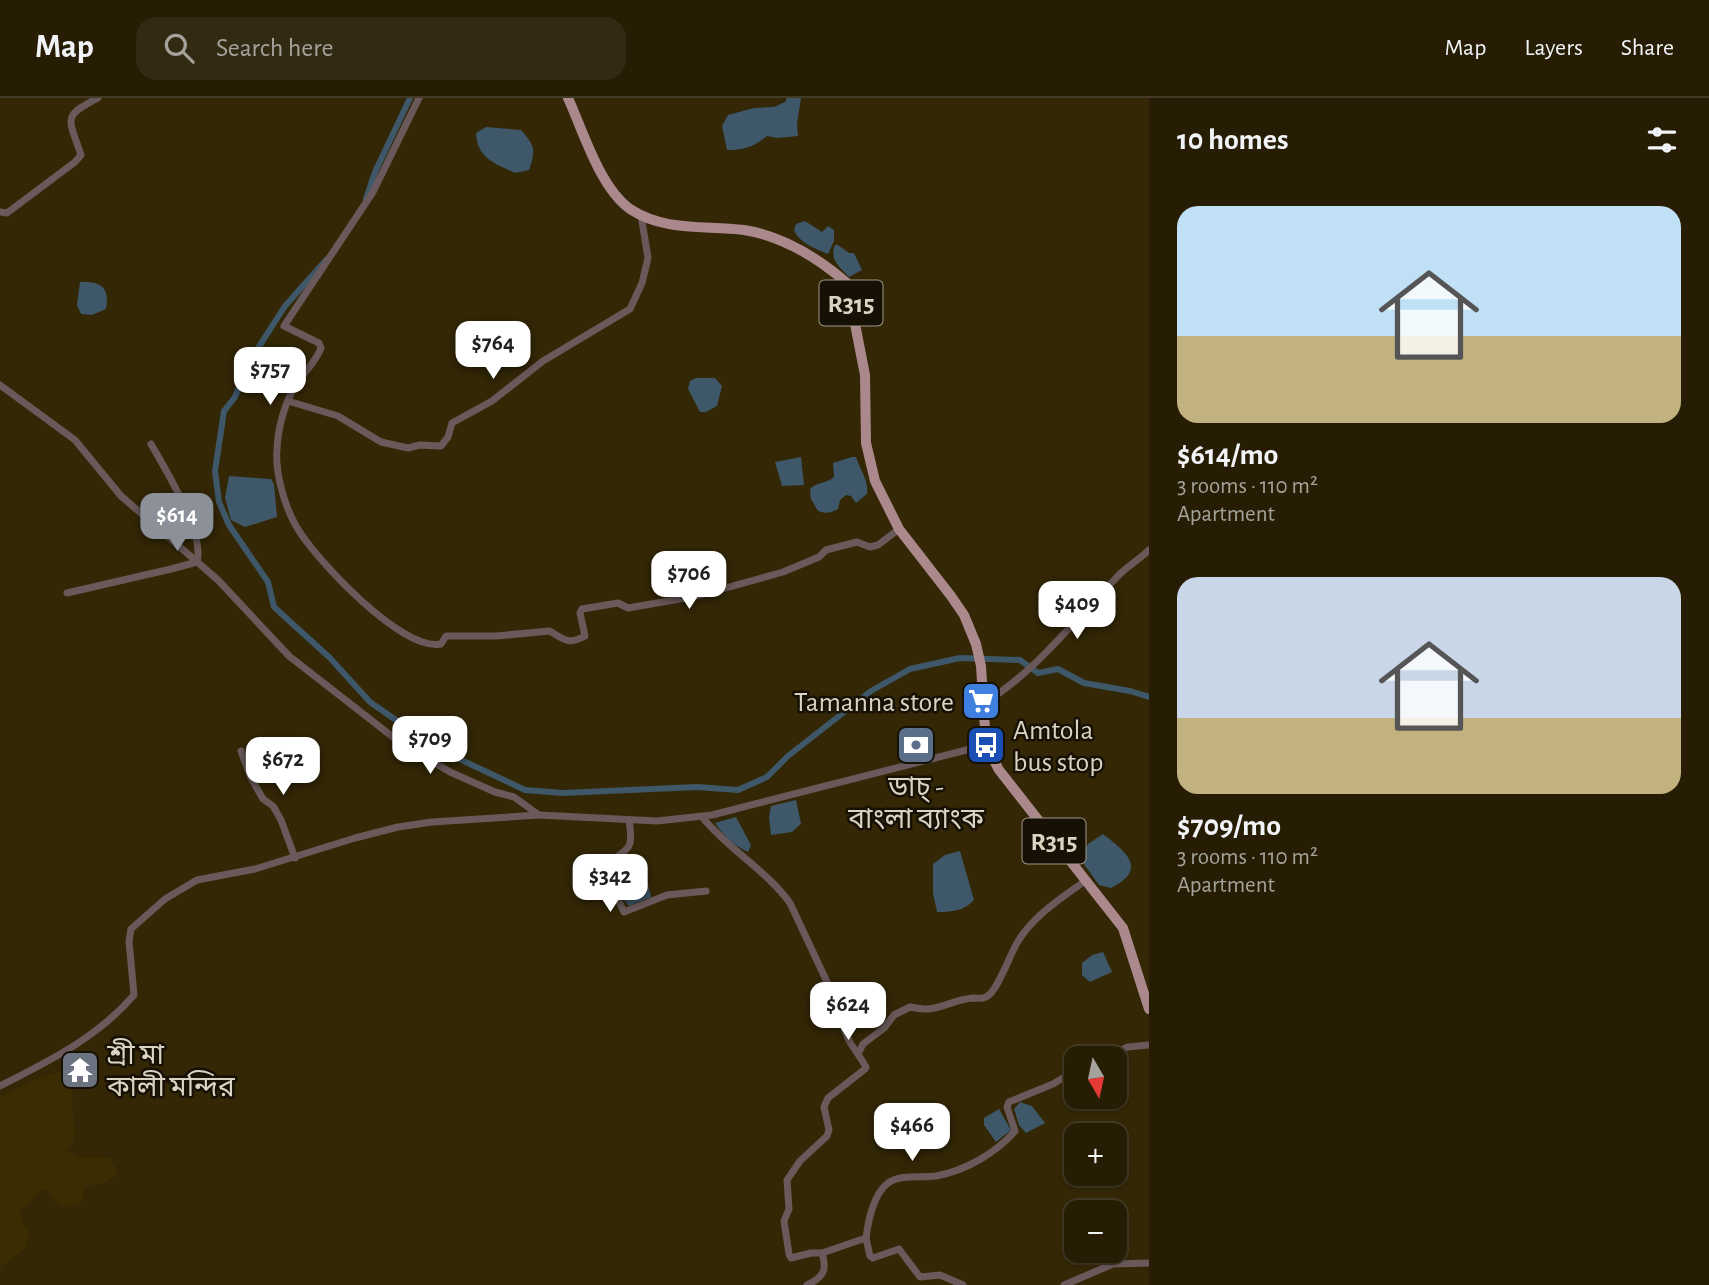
<!DOCTYPE html>
<html lang="en">
<head>
<meta charset="utf-8">
<style>
  :root { --surface:#261d04; --page:#322a13; --text:#f1f3f6; --muted:#a4a29a; --line:#423b26; --accent:#8c9099 }
  body { margin:0; font-family:"Alegreya Sans","Noto Sans Bengali",sans-serif; background:var(--page); color:var(--text); height:100vh; display:flex; flex-direction:column; font-size:26px; white-space:nowrap }
  * { box-sizing:border-box; margin:0 }
  p { font-size:23px; color:var(--muted) }
  .icon { flex:none; width:38px; height:38px; fill:none; stroke:currentColor; stroke-width:2; stroke-linecap:round; stroke-linejoin:round }
  .map { position:relative; flex:1; overflow:hidden }
  .side { display:flex; flex-direction:column; background:var(--surface); width:560px }
  .side>* { flex:none }
  .needle { width:46px; rotate:171deg }
  .controls { position:absolute; left:1064px; top:948px; display:grid; gap:14px }
  .controls a { display:grid; place-items:center; width:63px; height:63px; border-radius:14px; background:var(--surface); box-shadow:0 2px 5px #0004,0 0 0 2px var(--line); font-size:35px }
  .price { position:absolute; translate:-50% -60px; padding:0 16px; border-radius:14px; background:#fff; color:#222; font-size:23px; line-height:46px; filter:drop-shadow(0 2px 4px #0008) }
  .price::after { content:''; position:absolute; left:50%; top:42px; width:21px; height:16px; margin-left:-10px; background:inherit; clip-path:polygon(0 0,100% 0,50% 100%) }
  .price.selected { background:var(--accent); color:#fff }
  ul { padding:0; list-style:none }
  li { display:grid; align-content:center; gap:14px; height:371px; padding:0 28px }
  li span { display:grid; place-items:center; height:217px; border-radius:21px; color:#555 }
  li>.icon { margin-inline-start:auto }
  span .icon { width:126px; height:126px; fill:#fffc; stroke-width:1 }
  li b { font-size:30px }
  h2 { display:flex; justify-content:space-between; align-items:center; height:84px; padding:0 28px; font-size:30px }
  header { display:flex; align-items:center; gap:42px; box-sizing:border-box; height:98px; padding:0 35px; background:var(--surface); border-bottom:2px solid var(--line) }
  header strong { font-size:33px }
  nav { display:flex; gap:38px; margin-inline-start:auto; font-size:24px }
  .search { width:490px; height:63px; background:var(--page); display:flex; align-items:center; gap:18px; box-sizing:border-box; padding:0 24px; border-radius:21px; color:var(--muted); font-size:26px }
  main { display:flex; flex:1; min-height:0 }
  .map>svg:first-child { display:block }
</style>
</head>
<body>
<header>
<strong>Map</strong>
<div class="search"><svg class="icon" aria-label="search" viewBox="0 0 24 24"><circle cx="10" cy="10" r="6"/><path d="M15 15l6 6"/></svg>Search here</div>
<nav><a>Map</a><a>Layers</a><a>Share</a></nav>
</header>
<main>
<div class="map">
<svg width="1149" height="1187" viewBox="0 0 1149 1187">
  <rect width="100%" height="100%" fill="#332706"/>
  <polygon fill="#3b2c02" points="67,974 72,991 74,1035 74,1042 67,1054 81,1061 85,1059 110,1060 116,1071 116,1078 106,1084 84,1089 83,1102 77,1106 64,1108 54,1102 47,1092 40,1092 29,1105 20,1112 20,1119 30,1137 24,1151 2,1168 0,1174 0,1000 31,983 52,976"/>
  <g fill="#3e5769">
    <path d="M787 0H801L797 26 798 38 777 40 767 38C754 49 743 52 727 52L722 28 728 17 754 10 774 9 785 4Z"/>
    <path d="M486 29 521 32C535 48 536 52 529 72L515 75C494 65 477 60 476 35Z"/>
    <path d="M805 123 822 134 828 128 834 132V143L828 156C816 151 799 145 794 132L796 126Z"/>
    <path d="M835 147H838L849 155H854L862 172 849 179C840 169 829 162 835 147Z"/>
    <path d="M80 184C101 183 110 189 106 211L92 217 81 216 77 207Z"/>
    <polygon points="696,280 715,280 722,288 717,308 706,314 700,314 688,291 690,283"/>
    <polygon points="801,359 804,387 782,388 775,364"/>
    <path d="M852 359H856C860 372 869 382 867 396L856 405 851 398 846 397 840 402 838 411C831 415 826 416 818 413L811 401 810 391C816 384 826 386 834 379L833 365Z"/>
    <polygon points="229,378 271,381 274,386 277,419 245,429 231,422 225,400"/>
    <polygon points="796,702 801,726 792,734 771,737 769,719 771,708"/>
    <path d="M736 719 751 747 748 754C733 747 724 738 715 725Z"/>
    <path d="M1103 736C1126 754 1149 771 1111 790L1099 787 1081 762 1088 746Z"/>
    <path d="M960 753 974 802C964 813 951 814 937 814L933 795V766L945 757Z"/>
    <polygon points="637,762 644,771 651,799 629,808 620,798 611,772"/>
    <polygon points="1103,854 1112,874 1090,884 1082,877 1082,865 1092,857"/>
    <polygon points="1020,1004 1032,1008 1045,1025 1026,1035 1019,1027 1014,1011"/>
    <polygon points="999,1011 1011,1032 996,1044 984,1027 984,1020"/>
  </g>
  <g fill="none" stroke-linecap="round" stroke-linejoin="round">
    <g stroke="#3e5769" stroke-width="6">
      <polyline points="366,101 375,74 410,0"/>
      <polyline points="326,162 285,208 251,261 235,299 224,313 215,373 219,404 229,427 268,484 274,509 329,559 370,604 436,650 525,692 563,695 697,689 738,692 767,679 788,658 871,593 910,571 960,560 1020,562 1038,575 1058,571 1084,585 1130,593 1149,599"/>
    </g>
    <g stroke="#6a595a" stroke-width="7">
      <path d="M419 0 373 94 284 228 319 245 321 250C316 263 305 274 297 285 285 303 278 329 277 351 275 374 284 407 296 428 314 460 402 554 441 546L446 538H496L550 533C564 542 569 547 585 538L580 515 582 511 618 505 628 510 697 498 783 474 819 459 826 452 857 444 870 449 878 447 899 431"/>
      <path d="M0 114 7 115 75 64 81 57C69 20 61 19 98 0"/>
      <polyline points="0,287 75,342 121,398 218,482 289,558 398,643 450,674 495,694 514,699 539,717 657,723 712,717 986,647"/>
      <polyline points="288,303 338,318 381,344 408,350 420,347 441,348 448,339 452,325 492,303 543,263 630,211 642,185 648,160 641,117"/>
      <path d="M67 495 171 471 197 464C205 435 165 371 151 346"/>
      <path d="M983 606C1038 572 1075 521 1120 476 1129 467 1140 461 1149 452"/>
      <polyline points="241,653 251,680 263,701 273,708 281,722 295,760"/>
      <path d="M702 719C728 751 766 772 790 805L842 916C843 933 848 943 858 956"/>
      <path d="M629 722C635 760 624 746 607 770L613 791 624 814 667 797 706 793"/>
      <polyline points="1099,961 1128,949 1149,947"/>
      <path d="M0 988C49 963 97 940 134 897L129 843 131 831 165 801 197 782 255 771 355 740 398 729 432 724 539 717"/>
      <path d="M866 1140C868 1123 874 1095 888 1085 901 1076 920 1080 936 1078 965 1073 996 1055 1015 1033L1007 1009 1009 1004 1053 986 1076 972"/>
      <path d="M822 1155H811L791 1160 789 1156 784 1123 789 1111 787 1082 800 1063 827 1038 829 1032 824 1009 828 1000 865 971 866 969 858 956 863 946 884 930 894 917 910 909C938 916 949 902 973 900 979 900 983 902 989 897 998 890 1010 857 1017 845 1033 818 1060 801 1085 783"/>
      <path d="M807 1187C822 1180 828 1173 822 1155L866 1140 870 1158 873 1160 899 1151 920 1179 940 1177 963 1187"/>
      <polyline points="1064,1187 1113,1166 1149,1165"/>
    </g>
    <path stroke="#ab888c" stroke-width="10" d="M568 0C583 33 600 90 630 111 665 134 705 127 744 132 783 138 818 160 847 185L865 277 866 345 875 383 899 431 951 498 964 517 976 546 981 568 986 647 999 672 1123 830 1149 911"/>
  </g>
  <defs>
    <symbol id="supermarket-square" viewBox="-11 -11 22 22"><rect x="-9" y="-9" width="18" height="18" rx="4" fill="#3f7fe0" stroke="#161005"/><path d="M-6-5.5h2.5l.6 2H6L4.5 2H-2.5L-4.4-4H-6ZM-1.5 3.2a1.3 1.3 0 1 0 .1 0ZM3 3.2a1.3 1.3 0 1 0 .1 0Z" fill="#fff"/></symbol>
    <symbol id="bank-square" viewBox="-11 -11 22 22"><rect x="-9" y="-9" width="18" height="18" rx="4" fill="#5c6f8a" stroke="#161005"/><path d="M-6-4H6V4H-6ZM0-2.3a2.3 2.3 0 1 0 0 4.6a2.3 2.3 0 1 0 0-4.6Z" fill="#fff"/></symbol>
    <symbol id="bus-square" viewBox="-11 -11 22 22"><rect x="-9" y="-9" width="18" height="18" rx="4" fill="#1a4fb4" stroke="#161005"/><path d="M-5-6H5V4H4V6H2V4H-2V6H-4V4H-5ZM-3.5-4V0h7V-4ZM-3.5 1.2v1.5H-2V1.2ZM2 1.2v1.5H3.5V1.2Z" fill="#fff"/></symbol>
    <symbol id="temple-square" viewBox="-11 -11 22 22"><rect x="-9" y="-9" width="18" height="18" rx="4" fill="#6b7280" stroke="#161005"/><path d="M0-6L5-2H3V0L6.5 2.5H4V6H1.5V3h-3V6H-4V2.5H-6.5L-3 0V-2H-5Z" fill="#fff"/></symbol>
  </defs>
  <g fill-rule="evenodd">
    <use href="#supermarket-square" x="959" y="581" width="44" height="44"/>
    <use href="#bank-square" x="894" y="625" width="44" height="44"/>
    <use href="#bus-square" x="964" y="625" width="44" height="44"/>
    <use href="#temple-square" x="58" y="950" width="44" height="44"/>
  </g>
  <g text-anchor="middle" stroke-width="5" stroke-linejoin="round" paint-order="stroke">
    <g fill="#161005" stroke="#9f9889" stroke-width="2">
      <rect x="819.5" y="182.5" width="63" height="45" rx="5"/>
      <rect x="1022.5" y="720.5" width="63" height="45" rx="5"/>
    </g>
    <g font-size="26" font-weight="bold" fill="#dad3c1">
      <text x="851" y="214">R315</text>
      <text x="1054" y="752">R315</text>
    </g>
    <g font-size="28" fill="#dad3c1" stroke="#161005" text-anchor="start">
      <text x="954" y="613" text-anchor="end">Tamanna store</text>
      <text x="1013" y="641">Amtola<tspan x="1013" dy="32">bus stop</tspan></text>
      <text x="916" y="698" text-anchor="middle">ডাচ্ -<tspan x="916" dy="32">বাংলা ব্যাংক</tspan></text>
      <text x="107" y="966">শ্রী মা<tspan x="107" dy="32">কালী মন্দির</tspan></text>
    </g>
  </g>
</svg>
<div class="controls">
<a><svg class="needle" viewBox="-14 -14 28 28"><path d="M0-13l5 13h-10z" fill="#e53935"/><path d="M0 13l5-13h-10z" fill="#a4a29a"/></svg></a>
<a>+</a>
<a>−</a>
</div>
<b class="price" style="left:493px;top:283px">$764</b>
<b class="price" style="left:270px;top:309px">$757</b>
<b class="price selected" style="left:177px;top:455px">$614</b>
<b class="price" style="left:689px;top:513px">$706</b>
<b class="price" style="left:1077px;top:543px">$409</b>
<b class="price" style="left:430px;top:678px">$709</b>
<b class="price" style="left:283px;top:699px">$672</b>
<b class="price" style="left:610px;top:816px">$342</b>
<b class="price" style="left:848px;top:944px">$624</b>
<b class="price" style="left:912px;top:1065px">$466</b>
</div>
<section class="side">
<h2>10 homes<svg class="icon" aria-label="filters" viewBox="0 0 24 24"><path d="M4 7h16M4 17h16"/><circle cx="9" cy="7" r="2"/><circle cx="15" cy="17" r="2"/></svg></h2>
<ul>
<li><span style="background:linear-gradient(#bfe0f5 60%,#c2b280 0)"><svg class="icon" aria-label="home" viewBox="0 0 24 24"><path d="M3 11l9-7 9 7M6 9v11h12V9"/></svg></span><div><b>$614/mo</b><p>3 rooms · 110 m²</p><p>Apartment</p></div></li>
<li><span style="background:linear-gradient(#c9d6e8 65%,#c2b280 0)"><svg class="icon" aria-label="home" viewBox="0 0 24 24"><path d="M3 11l9-7 9 7M6 9v11h12V9"/></svg></span><div><b>$709/mo</b><p>3 rooms · 110 m²</p><p>Apartment</p></div></li>
</ul>
</section>
</main>
</body>
</html>
